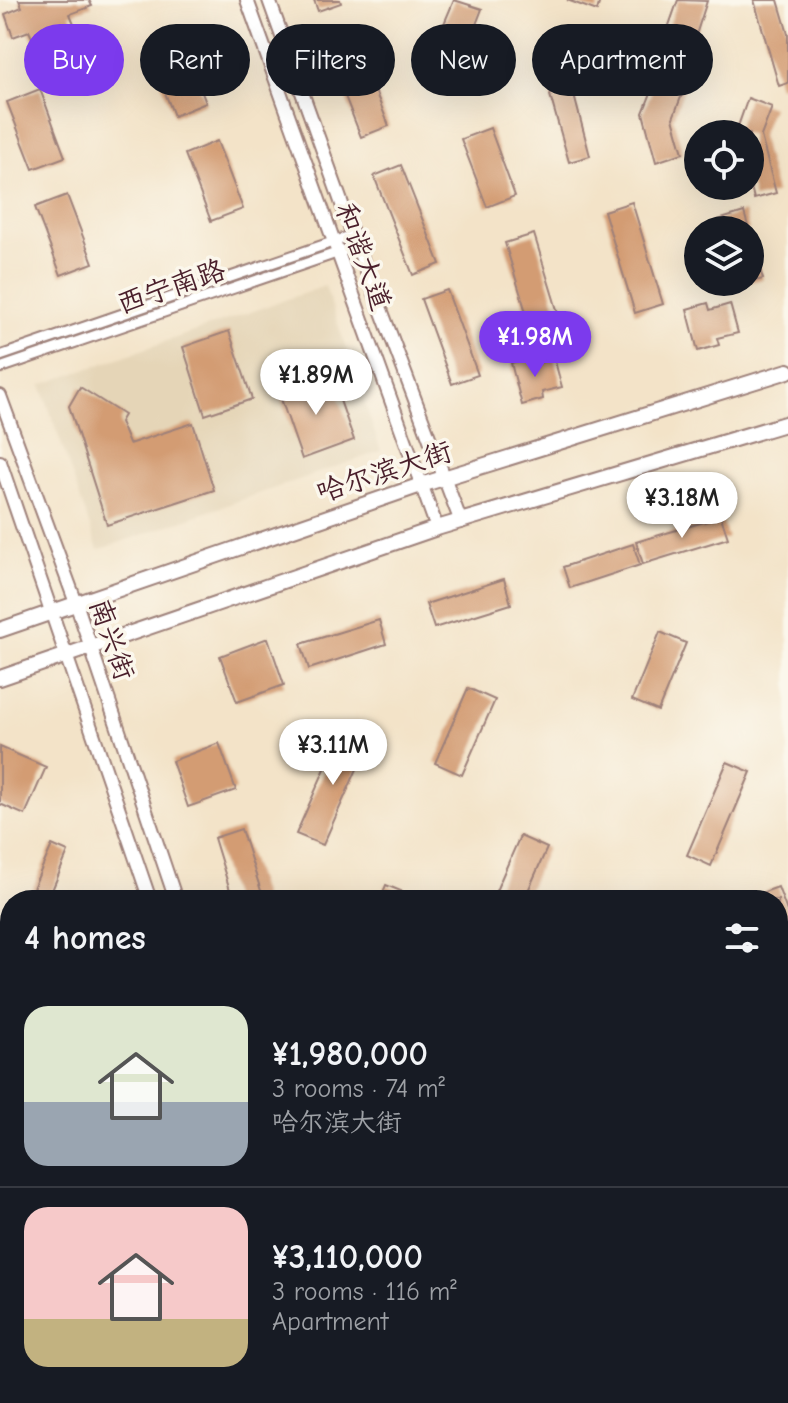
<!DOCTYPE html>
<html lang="en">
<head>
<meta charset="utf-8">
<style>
  :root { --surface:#171b24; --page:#242831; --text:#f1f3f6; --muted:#9ea1a6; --line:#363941; --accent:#7c3aed }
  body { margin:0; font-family:"Comic Neue","LXGW WenKai TC",sans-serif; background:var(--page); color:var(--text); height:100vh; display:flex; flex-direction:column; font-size:30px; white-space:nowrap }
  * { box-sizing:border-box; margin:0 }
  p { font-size:26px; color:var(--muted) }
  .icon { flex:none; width:44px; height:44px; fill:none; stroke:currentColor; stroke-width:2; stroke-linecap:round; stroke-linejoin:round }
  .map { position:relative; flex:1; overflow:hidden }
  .panel { position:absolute; left:0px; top:890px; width:788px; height:514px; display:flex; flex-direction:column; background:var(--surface); border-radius:32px 32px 0 0; box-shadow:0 8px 32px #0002 }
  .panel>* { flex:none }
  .hud { position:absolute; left:24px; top:24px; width:740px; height:72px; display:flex; gap:16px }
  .controls { position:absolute; left:684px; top:120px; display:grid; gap:16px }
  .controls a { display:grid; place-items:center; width:80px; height:80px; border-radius:50%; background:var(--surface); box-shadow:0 8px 32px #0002; font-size:40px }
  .price { position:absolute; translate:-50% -68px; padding:0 18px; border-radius:28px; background:#fff; color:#222; font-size:26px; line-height:52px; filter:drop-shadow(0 2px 4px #0008) }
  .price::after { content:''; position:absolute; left:50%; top:48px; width:24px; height:18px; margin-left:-12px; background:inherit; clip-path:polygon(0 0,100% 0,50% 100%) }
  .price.current { background:var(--accent); color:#fff }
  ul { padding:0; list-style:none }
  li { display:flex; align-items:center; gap:24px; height:200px; padding:0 24px }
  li+li { border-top:2px solid var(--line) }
  li span { display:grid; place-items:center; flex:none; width:224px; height:160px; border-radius:24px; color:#555 }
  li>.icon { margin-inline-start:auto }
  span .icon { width:96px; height:96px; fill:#fffc; stroke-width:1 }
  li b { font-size:34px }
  h2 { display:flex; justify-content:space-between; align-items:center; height:96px; padding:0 24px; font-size:34px }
  .chip { padding:0 28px; border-radius:36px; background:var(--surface); box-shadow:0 8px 32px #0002; font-size:28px; line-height:72px }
  .chip.current { background:var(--accent); color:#fff }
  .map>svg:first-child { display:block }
</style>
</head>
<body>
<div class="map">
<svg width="788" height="1403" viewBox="0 0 788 1403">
  <rect width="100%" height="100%" fill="#fbf7ec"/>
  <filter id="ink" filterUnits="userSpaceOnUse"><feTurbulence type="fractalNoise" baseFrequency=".0125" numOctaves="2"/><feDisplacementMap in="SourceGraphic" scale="16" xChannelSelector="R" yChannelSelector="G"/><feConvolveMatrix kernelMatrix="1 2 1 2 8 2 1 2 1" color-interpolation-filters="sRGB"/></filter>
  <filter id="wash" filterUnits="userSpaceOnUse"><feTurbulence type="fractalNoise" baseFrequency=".006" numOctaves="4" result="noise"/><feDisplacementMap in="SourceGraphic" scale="32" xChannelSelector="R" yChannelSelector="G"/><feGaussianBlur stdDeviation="1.8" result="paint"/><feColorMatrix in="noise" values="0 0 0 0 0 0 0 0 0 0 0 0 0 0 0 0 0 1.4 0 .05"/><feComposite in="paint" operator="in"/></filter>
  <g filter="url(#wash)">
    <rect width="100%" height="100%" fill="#f3e3c8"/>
    <g fill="#e5d5b7">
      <polygon points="325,286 381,451 98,550 41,385"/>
      <polygon points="47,1394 283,1394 286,1403 24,1403"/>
    </g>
    <g id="blocks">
      <g fill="#d39c73">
        <polygon points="19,0 89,0 92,6 70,14 75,26 34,42 29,31 13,37 5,14 22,7"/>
        <polygon points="314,0 340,0 341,3 318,11"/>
        <polygon points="454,0 482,9 469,43 479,78 452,86 438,38"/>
        <polygon points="567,0 600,0 597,11"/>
        <polygon points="678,0 707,1 693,44 666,34"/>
        <polygon points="754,0 778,0 788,34 788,83 779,86"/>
        <polygon points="350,27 389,126 361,137 322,37"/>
        <polygon points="180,36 206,103 174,116 148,48"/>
        <polygon points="563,61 586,70 575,99 590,156 569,162 550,95"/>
        <polygon points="659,73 686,84 673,118 683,153 656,162 643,113"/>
        <polygon points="40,89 65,157 33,169 7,102"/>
        <polygon points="748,98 772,107 761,136 776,193 754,199 750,183 750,134 736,132"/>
        <polygon points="490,128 515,196 487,207 461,139"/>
        <polygon points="217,141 243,209 211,221 185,154"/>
        <polygon points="401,165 440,264 413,275 374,176"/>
        <polygon points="67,195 93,263 61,275 35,207"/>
        <polygon points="632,202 663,304 635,313 604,211"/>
        <polygon points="744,212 749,230 718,230 715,221"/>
        <polygon points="534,234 565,336 536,345 505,243"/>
        <polygon points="750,238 763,279 750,282"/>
        <polygon points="447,290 478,375 452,384 421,299"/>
        <polygon points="708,303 710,310 730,304 738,333 717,338 719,345 698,351 687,309"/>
        <polygon points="229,331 252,399 205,415 183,347"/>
        <polygon points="532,357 534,364 554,358 562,387 542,392 543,399 522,405 511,363"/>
        <polygon points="331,375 354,440 302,459 279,393"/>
        <polygon points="80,387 124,415 120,422 129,444 193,423 214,490 107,525 69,406"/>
        <polygon points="721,517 728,538 643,564 636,542"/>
        <polygon points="633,544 640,565 570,588 563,567"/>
        <polygon points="504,579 511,604 434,628 426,604"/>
        <polygon points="379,620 386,644 309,669 301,644"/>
        <polygon points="660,632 686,643 658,711 632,700"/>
        <polygon points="268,638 284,685 237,702 220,656"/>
        <polygon points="468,688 495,700 462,775 435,763"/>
        <polygon points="343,728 370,740 323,845 296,834"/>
        <polygon points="219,743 236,790 188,807 172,761"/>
        <polygon points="0,747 46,767 25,815 0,804"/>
        <polygon points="727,762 751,772 711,866 687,855"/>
        <polygon points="241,829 264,900 233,900 214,838"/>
        <polygon points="520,836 547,848 524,900 492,900"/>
        <polygon points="52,845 68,852 48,900 41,900 30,895"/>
        <polygon points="386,885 413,896 411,900 380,900"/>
        <polygon points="778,887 788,914 788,993 778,966 778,900 755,900 753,896"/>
        <polygon points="10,1168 10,1191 0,1195 0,1171"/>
        <polygon points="778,1257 788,1289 778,1292"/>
        <polygon points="788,1312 788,1401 787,1401 778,1367 778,1315"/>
        <polygon points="655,1394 678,1394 674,1403 651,1403"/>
      </g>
    </g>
  </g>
  <g filter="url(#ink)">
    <use href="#blocks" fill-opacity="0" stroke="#9e817a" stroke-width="2"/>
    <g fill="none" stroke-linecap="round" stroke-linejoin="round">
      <defs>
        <g id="street">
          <polyline points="0,356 353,235"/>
          <polyline points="0,368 357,246"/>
        </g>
        <g id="secondary">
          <polyline points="247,0 437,528"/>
          <polyline points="269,0 353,235 461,522"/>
          <polyline points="0,396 76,603 176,900"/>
          <polyline points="0,462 150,900"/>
          <polyline points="778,1039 788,1036"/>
          <polyline points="778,1083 788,1080"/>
          <polyline points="0,1336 10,1332"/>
          <polyline points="0,1374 10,1371"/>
          <polyline points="322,1394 326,1403"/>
          <polyline points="344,1394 347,1403"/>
        </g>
        <g id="primary">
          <polyline points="0,630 421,485 788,371"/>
          <polyline points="0,678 437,528 788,423"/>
        </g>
      </defs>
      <use href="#street" stroke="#9e817a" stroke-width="13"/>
      <use href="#secondary" stroke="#9e817a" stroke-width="16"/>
      <use href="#primary" stroke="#9e817a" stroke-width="18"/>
      <use href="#street" stroke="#fff" stroke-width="9"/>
      <use href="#secondary" stroke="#fff" stroke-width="12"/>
      <use href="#primary" stroke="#fff" stroke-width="14"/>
    </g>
  </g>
  <g text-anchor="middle" stroke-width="7" stroke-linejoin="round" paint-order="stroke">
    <g font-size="28" fill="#4a1f2b" stroke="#fbf7ec">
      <text transform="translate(364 256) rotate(70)" y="10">和谐大道</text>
      <text transform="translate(171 286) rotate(-19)" y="10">西宁南路</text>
      <text transform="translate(384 471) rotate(-18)" y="10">哈尔滨大街</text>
      <text transform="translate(113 639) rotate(71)" y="10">南兴街</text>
    </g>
  </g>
</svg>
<div class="controls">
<a><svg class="icon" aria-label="locate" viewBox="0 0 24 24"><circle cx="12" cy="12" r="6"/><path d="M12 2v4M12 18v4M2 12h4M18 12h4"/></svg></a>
<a><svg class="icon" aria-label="layers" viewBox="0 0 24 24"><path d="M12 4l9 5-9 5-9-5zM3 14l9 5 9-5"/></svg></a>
</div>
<b class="price current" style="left:535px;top:379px">¥1.98M</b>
<b class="price" style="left:316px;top:417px">¥1.89M</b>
<b class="price" style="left:682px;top:540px">¥3.18M</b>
<b class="price" style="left:333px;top:787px">¥3.11M</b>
<div class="hud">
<a class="chip current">Buy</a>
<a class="chip">Rent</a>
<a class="chip">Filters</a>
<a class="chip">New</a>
<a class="chip">Apartment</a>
</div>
<section class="panel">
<h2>4 homes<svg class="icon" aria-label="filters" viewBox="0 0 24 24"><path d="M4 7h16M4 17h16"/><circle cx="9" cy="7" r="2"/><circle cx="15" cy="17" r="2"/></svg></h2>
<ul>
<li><span style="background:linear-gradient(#dfe7d0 60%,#9aa5b1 0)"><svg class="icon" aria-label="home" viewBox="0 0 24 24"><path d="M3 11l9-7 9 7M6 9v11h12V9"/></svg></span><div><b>¥1,980,000</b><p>3 rooms · 74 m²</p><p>哈尔滨大街</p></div></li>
<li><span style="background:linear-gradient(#f6c9c9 70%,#c2b280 0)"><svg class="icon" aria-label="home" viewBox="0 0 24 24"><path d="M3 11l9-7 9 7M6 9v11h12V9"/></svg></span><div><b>¥3,110,000</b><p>3 rooms · 116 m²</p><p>Apartment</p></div></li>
</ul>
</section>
</div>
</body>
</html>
